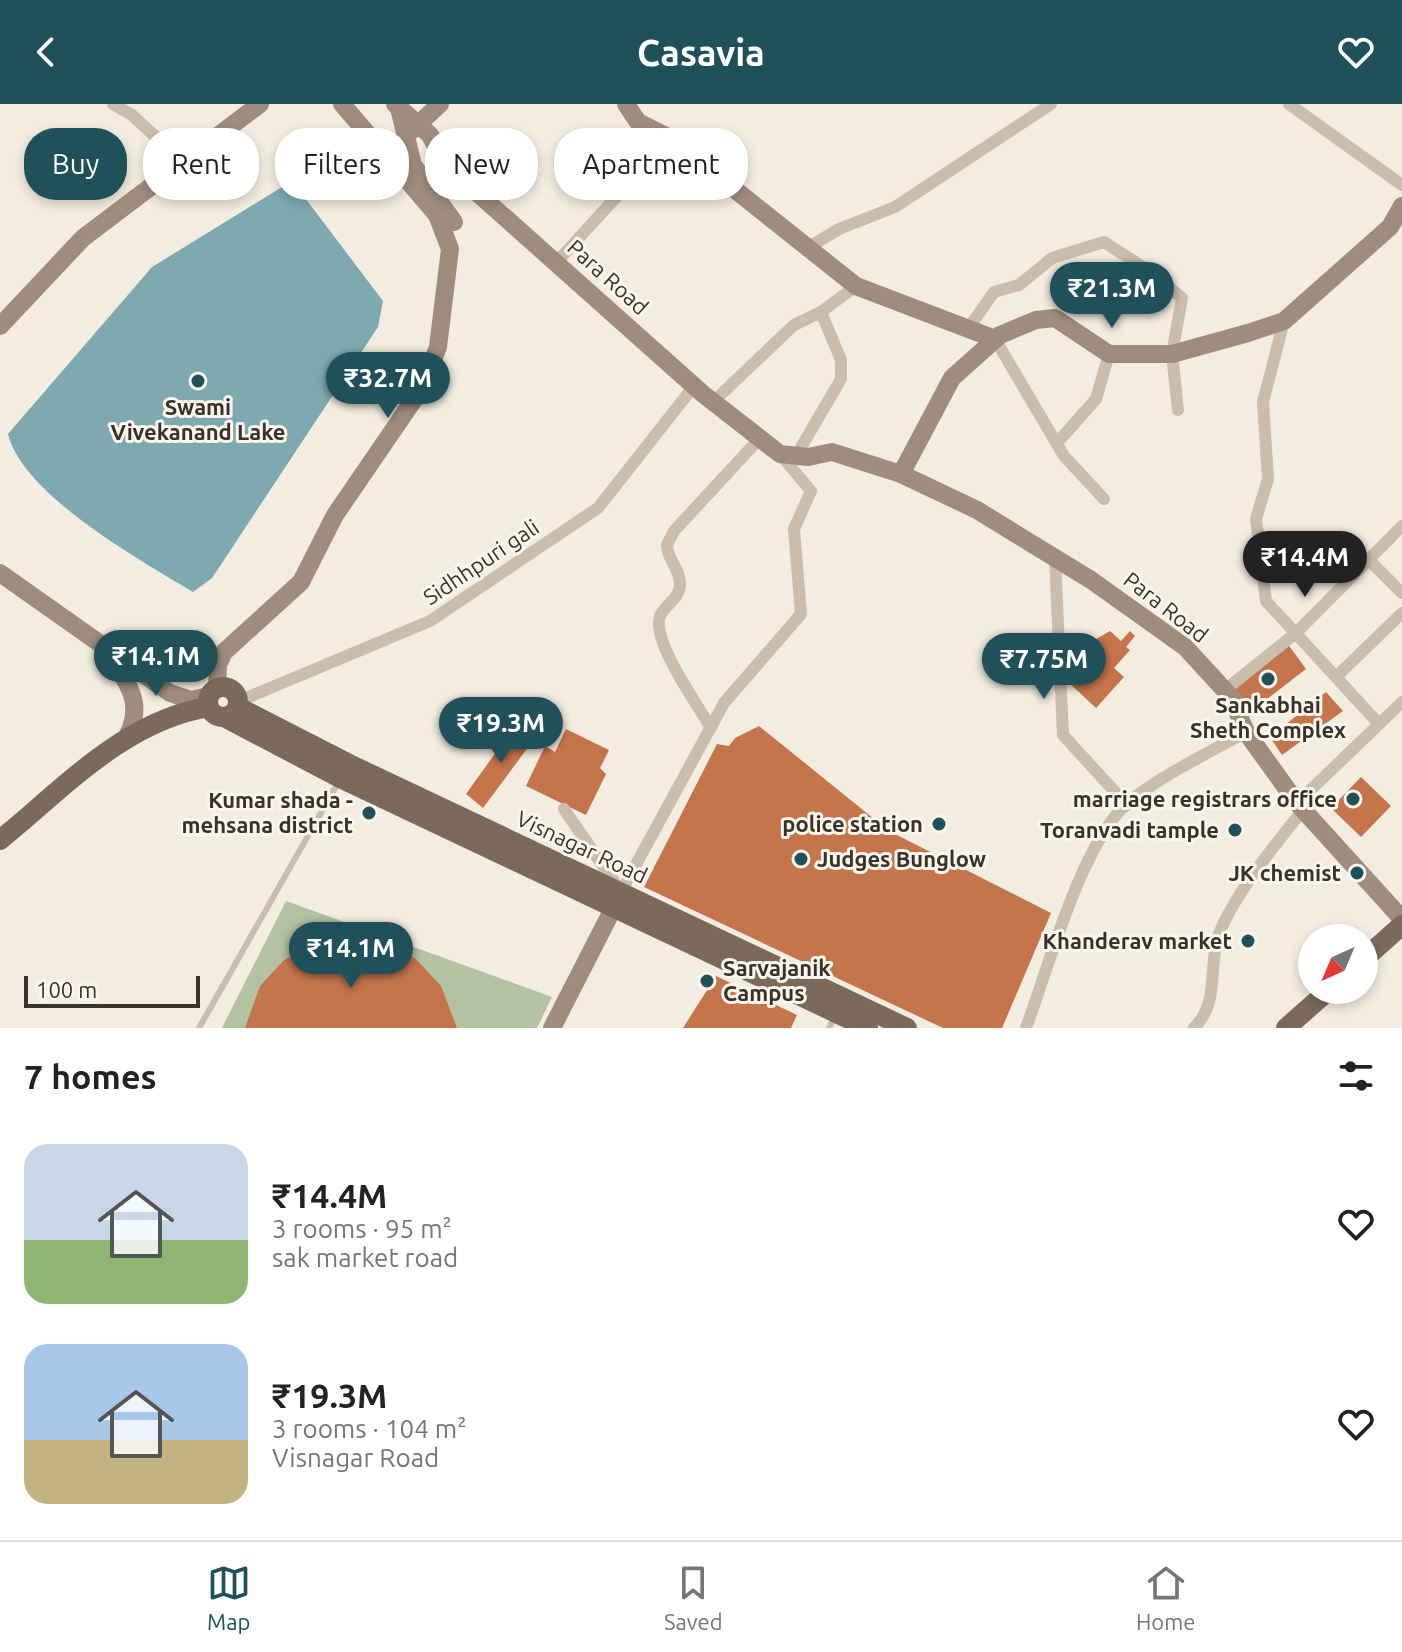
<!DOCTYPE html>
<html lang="en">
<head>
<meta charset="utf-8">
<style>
  :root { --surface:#fff; --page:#f2f2f2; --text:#222; --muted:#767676; --line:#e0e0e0; --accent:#20515b }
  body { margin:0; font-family:Ubuntu,sans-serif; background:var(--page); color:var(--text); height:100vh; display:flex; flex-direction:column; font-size:30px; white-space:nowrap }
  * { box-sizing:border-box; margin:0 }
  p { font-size:26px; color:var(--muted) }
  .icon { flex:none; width:44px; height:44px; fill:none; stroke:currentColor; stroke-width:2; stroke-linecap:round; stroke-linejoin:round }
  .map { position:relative; height:924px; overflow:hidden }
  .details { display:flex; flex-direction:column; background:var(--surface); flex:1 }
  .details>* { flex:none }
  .top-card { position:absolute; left:24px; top:24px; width:800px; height:72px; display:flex; gap:16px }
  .needle { width:52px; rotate:224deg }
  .tools { position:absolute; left:1298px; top:820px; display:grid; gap:16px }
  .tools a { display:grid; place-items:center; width:80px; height:80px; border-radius:50%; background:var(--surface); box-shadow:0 4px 12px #0003; font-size:40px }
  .scale { position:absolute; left:24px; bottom:20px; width:176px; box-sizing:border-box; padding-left:8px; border:4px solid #39312a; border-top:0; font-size:22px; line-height:28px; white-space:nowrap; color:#39312a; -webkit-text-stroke:6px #faf5ed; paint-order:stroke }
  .price { position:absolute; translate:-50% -68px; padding:0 18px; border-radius:28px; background:var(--accent); color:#fff; font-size:26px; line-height:52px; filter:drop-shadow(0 2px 4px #0008) }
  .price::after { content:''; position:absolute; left:50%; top:48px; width:24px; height:18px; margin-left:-12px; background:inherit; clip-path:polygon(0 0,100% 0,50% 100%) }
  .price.current { background:#222; color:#fff }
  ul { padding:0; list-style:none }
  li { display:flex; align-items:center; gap:24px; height:200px; padding:0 24px }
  li span { display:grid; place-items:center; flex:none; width:224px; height:160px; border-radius:24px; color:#555 }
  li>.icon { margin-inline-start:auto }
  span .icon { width:96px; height:96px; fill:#fffc; stroke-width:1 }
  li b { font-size:34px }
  h2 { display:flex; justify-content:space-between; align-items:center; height:96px; padding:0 24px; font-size:34px }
  .pill { padding:0 28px; border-radius:32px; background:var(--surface); box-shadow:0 4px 12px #0003; font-size:28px; line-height:72px }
  .pill.current { background:var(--accent); color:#fff }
  header { display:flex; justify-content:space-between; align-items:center; height:104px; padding:0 24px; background:var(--accent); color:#fff; font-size:36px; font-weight:600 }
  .tabs { display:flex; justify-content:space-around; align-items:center; height:112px; border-top:2px solid var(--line); background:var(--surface); font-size:22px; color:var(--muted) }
  .tabs a { display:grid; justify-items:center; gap:4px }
  .tabs .current { color:var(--accent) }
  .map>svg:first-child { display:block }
</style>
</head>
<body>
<header><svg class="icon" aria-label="back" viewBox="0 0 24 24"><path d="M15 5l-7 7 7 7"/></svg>Casavia<svg class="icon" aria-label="heart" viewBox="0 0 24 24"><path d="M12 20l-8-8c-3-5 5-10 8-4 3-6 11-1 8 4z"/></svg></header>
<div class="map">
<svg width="1402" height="924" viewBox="0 0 1402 924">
  <rect width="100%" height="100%" fill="#f3ece0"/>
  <polygon fill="#b3c2a0" points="286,797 552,893 537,924 222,924"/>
  <path fill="#7fa9b0" d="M282 83 302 90 383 197 378 223 212 474 193 488C140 456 23 391 8 330L152 163Z"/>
  <g fill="#c5754c">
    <polygon points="1110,527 1121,537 1130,527 1135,532 1126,543 1130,546 1114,564 1124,573 1096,604 1067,577 1086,556 1079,545"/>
    <polygon points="1287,539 1306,565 1249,609 1230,586"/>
    <polygon points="1326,588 1343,607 1282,651 1270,633"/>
    <polygon points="517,619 535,634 483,704 466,690"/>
    <polygon points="759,622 889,727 1051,809 1002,924 943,924 644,783 717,640 729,642 735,634"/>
    <polygon points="566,625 609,646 600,664 606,670 586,711 526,682 545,642 555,648"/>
    <polygon points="1361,673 1391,702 1361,733 1331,704"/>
    <polygon points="349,833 383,839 416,855 441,882 457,924 245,924 260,882 284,856 315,839"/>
    <polygon points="716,872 797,911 791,924 683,924"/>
  </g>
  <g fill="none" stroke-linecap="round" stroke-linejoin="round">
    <g stroke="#cbbdab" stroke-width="6">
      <polyline points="199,924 339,677"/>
      <polyline points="829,924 835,912"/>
    </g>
    <g stroke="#cbbdab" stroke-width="12">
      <polyline points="113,0 132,11 183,58"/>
      <polyline points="1289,0 1402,81"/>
      <polyline points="809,143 839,125 895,103 1051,0"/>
      <polyline points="556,159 670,34"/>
      <polyline points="1284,217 1263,298 1268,375 1256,415 1266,497 1379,620"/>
      <polyline points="968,225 994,188 1019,181 1052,154 1104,138 1155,171 1182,194 1172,250 1178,306"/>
      <polyline points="995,235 1064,352 1104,395"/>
      <polyline points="714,297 794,221 821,208 856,182"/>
      <polyline points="1057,339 1096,295 1109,250"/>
      <polyline points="796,352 841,275 841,256 821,208"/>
      <polyline points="1055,454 1063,631 1127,701"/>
      <polyline points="1369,456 1402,489"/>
      <polyline points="1337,572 1402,509"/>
      <polyline points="1225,586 1296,529 1402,422"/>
      <polyline points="239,597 430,517 598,404 694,282"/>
      <path d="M711 624C698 601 651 537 660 512 665 500 678 497 680 482 681 465 667 456 667 441L674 427 760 334"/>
      <polyline points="1297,699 1402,598"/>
      <polyline points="564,705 621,788 724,599 801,510 794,425 811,387 780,350"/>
      <path d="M1026 924C1048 864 1077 757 1117 710 1141 681 1212 647 1246 628"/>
      <path d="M1194 924C1221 896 1207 863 1219 830 1234 791 1277 738 1303 706"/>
    </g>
    <g stroke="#9f8c7d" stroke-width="18">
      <polyline points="395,0 430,31 445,60 703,290 780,350 808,353 832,348 901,370 977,406 1091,476 1185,543 1231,593 1246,628 1297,699 1402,815"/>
      <polyline points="626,0 638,18 670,34 856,182 995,235"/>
      <polyline points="399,4 413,61 454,118"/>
      <polyline points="411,27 440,0"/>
      <polyline points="0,222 83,134 260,0"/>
      <polyline points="901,370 952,274 1000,231 1036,216 1055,214 1109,250 1172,250 1248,229 1284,217 1390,123 1402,102"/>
      <polyline points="0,469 170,589 191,596 209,592"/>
      <path d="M116 562C134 587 141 605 127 633"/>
      <polyline points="217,584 218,561 224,548 301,478 335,411 422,284 438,243 450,145 437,111 342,0"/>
      <polyline points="552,924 620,791"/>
    </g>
    <g stroke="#7b695c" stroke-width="20">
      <circle cx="223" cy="598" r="15"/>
      <polyline points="238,603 349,660 907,924"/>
      <polyline points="224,613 340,674 868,924"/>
      <path d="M0 736C63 685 125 616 209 603"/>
      <polyline points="1364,855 1402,821"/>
      <polyline points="1286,924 1329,886"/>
    </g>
  </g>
  <g fill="#20515b" stroke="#faf5ed" stroke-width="3">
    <circle cx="198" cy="277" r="8"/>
    <circle cx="1268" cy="575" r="8"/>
    <circle cx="1353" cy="695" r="8"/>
    <circle cx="369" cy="709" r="8"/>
    <circle cx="939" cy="720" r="8"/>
    <circle cx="1235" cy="726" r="8"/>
    <circle cx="801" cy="755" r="8"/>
    <circle cx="1357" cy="769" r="8"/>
    <circle cx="1248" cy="837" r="8"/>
    <circle cx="707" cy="877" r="8"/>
  </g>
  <g text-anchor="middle" stroke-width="6" stroke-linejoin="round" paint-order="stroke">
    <g font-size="22" fill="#39312a" stroke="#faf5ed">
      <text transform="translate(608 173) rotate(42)" y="8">Para Road</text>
      <text transform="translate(481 458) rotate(-34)" y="8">Sidhhpuri gali</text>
      <text transform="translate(1166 503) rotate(38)" y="8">Para Road</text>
      <text transform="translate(582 743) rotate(25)" y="8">Visnagar Road</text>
    </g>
    <g font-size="22" font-weight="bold" fill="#39312a" stroke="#faf5ed" text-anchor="end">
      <text x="198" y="311" text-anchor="middle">Swami<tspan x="198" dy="25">Vivekanand Lake</tspan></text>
      <text x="1268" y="609" text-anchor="middle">Sankabhai<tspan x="1268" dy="25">Sheth Complex</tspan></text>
      <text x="1337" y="703">marriage registrars office</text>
      <text x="353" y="704">Kumar shada -<tspan x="353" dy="25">mehsana district</tspan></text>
      <text x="923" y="728">police station</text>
      <text x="1219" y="734">Toranvadi tample</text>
      <text x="817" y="763" text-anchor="start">Judges Bunglow</text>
      <text x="1341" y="777">JK chemist</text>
      <text x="1232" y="845">Khanderav market</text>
      <text x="723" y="872" text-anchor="start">Sarvajanik<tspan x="723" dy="25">Campus</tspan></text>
    </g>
  </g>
</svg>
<div class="tools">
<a><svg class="needle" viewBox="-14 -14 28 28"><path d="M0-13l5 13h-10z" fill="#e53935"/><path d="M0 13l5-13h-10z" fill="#767676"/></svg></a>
</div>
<div class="scale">100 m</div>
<b class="price" style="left:1112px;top:226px">₹21.3M</b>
<b class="price" style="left:388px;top:316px">₹32.7M</b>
<b class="price current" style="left:1305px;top:495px">₹14.4M</b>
<b class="price" style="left:156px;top:594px">₹14.1M</b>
<b class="price" style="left:1044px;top:597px">₹7.75M</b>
<b class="price" style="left:501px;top:661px">₹19.3M</b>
<b class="price" style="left:351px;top:886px">₹14.1M</b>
<div class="top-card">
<a class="pill current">Buy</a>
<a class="pill">Rent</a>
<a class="pill">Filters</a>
<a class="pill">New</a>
<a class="pill">Apartment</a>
</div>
</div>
<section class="details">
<h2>7 homes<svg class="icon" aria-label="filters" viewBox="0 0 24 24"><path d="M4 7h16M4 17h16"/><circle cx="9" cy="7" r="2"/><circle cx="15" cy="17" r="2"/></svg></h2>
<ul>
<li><span style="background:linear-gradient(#c9d6e8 60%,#8fb573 0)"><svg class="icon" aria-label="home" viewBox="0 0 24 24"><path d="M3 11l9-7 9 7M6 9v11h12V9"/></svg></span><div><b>₹14.4M</b><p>3 rooms · 95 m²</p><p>sak market road</p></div><svg class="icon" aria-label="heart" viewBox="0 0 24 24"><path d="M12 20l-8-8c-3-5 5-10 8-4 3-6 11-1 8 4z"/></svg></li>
<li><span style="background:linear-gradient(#a9c7e8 60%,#c2b280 0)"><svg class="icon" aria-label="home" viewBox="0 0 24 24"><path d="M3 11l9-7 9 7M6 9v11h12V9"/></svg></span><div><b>₹19.3M</b><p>3 rooms · 104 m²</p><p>Visnagar Road</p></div><svg class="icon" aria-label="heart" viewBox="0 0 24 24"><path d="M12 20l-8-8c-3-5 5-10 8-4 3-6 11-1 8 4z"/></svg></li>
</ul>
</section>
<nav class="tabs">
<a class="current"><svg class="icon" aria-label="map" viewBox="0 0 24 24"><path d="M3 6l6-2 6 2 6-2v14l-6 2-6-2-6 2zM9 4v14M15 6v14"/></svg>Map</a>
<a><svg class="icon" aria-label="saved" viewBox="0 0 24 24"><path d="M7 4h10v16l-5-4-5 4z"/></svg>Saved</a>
<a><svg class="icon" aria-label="home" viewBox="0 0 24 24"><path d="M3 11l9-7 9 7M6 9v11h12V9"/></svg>Home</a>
</nav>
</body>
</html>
